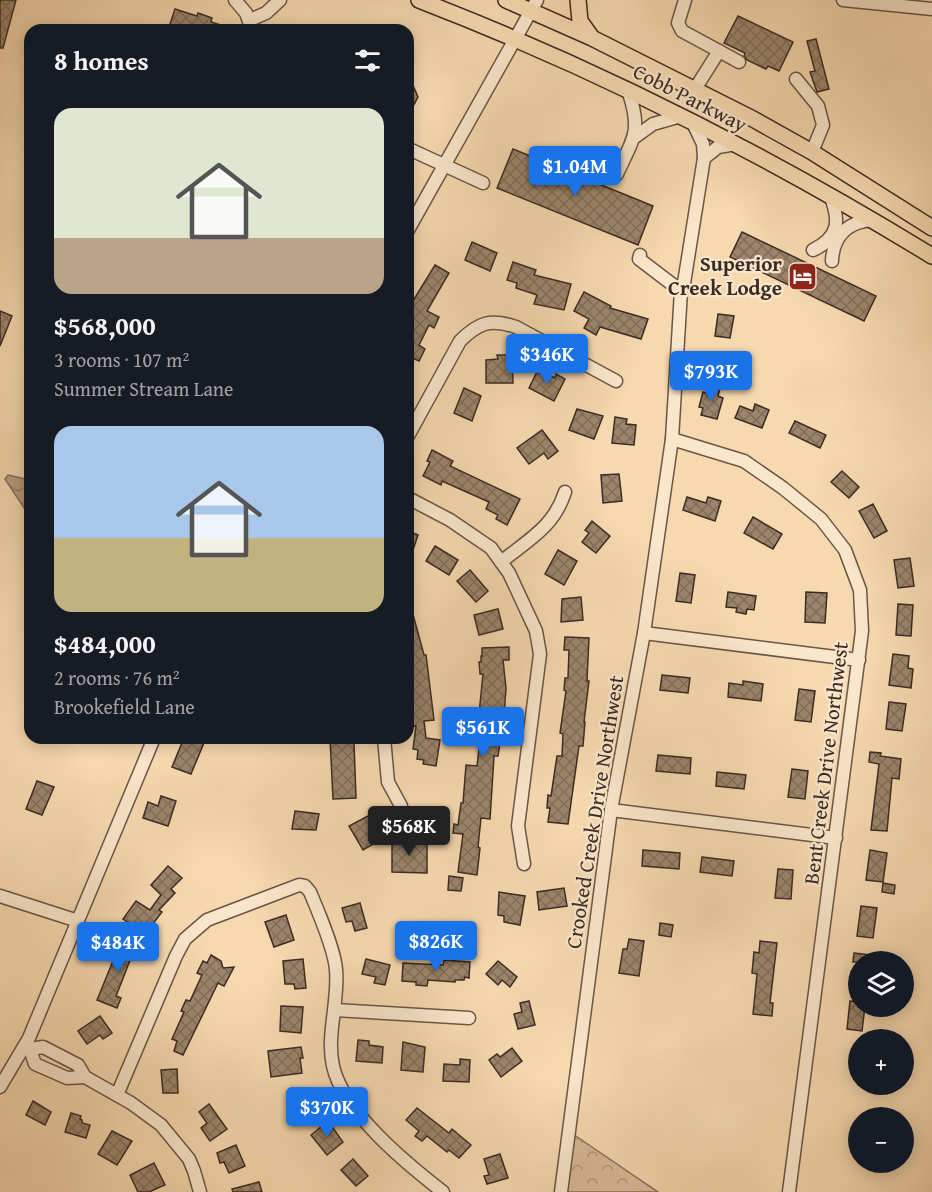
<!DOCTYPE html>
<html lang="en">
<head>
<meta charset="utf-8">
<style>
  :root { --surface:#171b24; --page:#242831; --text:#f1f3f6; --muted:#9ea1a6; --accent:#1a73e8 }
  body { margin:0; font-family:"Gentium Book Plus",serif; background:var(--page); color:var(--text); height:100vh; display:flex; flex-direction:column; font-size:22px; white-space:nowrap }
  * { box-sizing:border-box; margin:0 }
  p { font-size:20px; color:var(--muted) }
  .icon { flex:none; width:33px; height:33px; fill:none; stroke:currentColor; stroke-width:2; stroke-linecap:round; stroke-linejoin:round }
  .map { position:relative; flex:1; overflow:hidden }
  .sheet { position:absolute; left:24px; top:24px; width:390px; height:720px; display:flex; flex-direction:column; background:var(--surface); border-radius:18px; box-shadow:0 3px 15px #0003 }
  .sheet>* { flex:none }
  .tools { position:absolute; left:848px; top:951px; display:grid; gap:12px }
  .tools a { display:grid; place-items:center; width:66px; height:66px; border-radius:50%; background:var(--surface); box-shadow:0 3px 15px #0003; font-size:30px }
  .price { position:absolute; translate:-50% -51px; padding:0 14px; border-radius:6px; background:var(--accent); color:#fff; font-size:20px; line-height:39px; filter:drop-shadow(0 2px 3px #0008) }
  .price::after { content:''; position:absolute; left:50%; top:36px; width:18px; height:14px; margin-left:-9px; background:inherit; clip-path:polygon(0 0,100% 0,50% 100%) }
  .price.selected { background:#222; color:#fff }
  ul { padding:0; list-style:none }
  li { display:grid; align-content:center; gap:12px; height:318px; padding:0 30px }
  li span { display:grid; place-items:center; height:186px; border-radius:18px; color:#555 }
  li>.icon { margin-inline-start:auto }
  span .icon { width:108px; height:108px; fill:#fffc; stroke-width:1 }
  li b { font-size:26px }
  h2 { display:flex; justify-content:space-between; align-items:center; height:72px; padding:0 30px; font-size:26px }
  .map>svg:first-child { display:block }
</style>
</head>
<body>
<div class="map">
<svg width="932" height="1192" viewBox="0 0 932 1192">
  <defs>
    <pattern id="forest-crowns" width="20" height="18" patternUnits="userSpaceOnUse" patternTransform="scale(1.5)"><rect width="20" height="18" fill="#d7bb97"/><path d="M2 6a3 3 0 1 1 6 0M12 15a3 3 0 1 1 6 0" fill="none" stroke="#af987b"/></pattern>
    <pattern id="water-waves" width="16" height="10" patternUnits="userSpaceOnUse" patternTransform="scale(1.5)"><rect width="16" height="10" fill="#b79e80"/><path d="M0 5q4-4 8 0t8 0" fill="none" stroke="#968169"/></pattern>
    <pattern id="building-cross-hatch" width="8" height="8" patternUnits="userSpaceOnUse" patternTransform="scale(1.5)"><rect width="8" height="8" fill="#9c856c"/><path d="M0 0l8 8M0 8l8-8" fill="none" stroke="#806d59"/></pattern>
  </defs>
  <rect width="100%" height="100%" fill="#f7d9af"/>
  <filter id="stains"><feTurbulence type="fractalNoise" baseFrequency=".00333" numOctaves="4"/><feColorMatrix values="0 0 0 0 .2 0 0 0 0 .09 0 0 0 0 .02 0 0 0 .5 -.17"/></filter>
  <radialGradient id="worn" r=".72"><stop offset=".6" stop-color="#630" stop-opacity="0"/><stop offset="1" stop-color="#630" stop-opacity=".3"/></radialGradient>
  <polygon fill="url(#forest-crowns)" stroke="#88735e" stroke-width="1.5" points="564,1128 658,1192 558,1192"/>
  <polygon fill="url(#water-waves)" stroke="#85705b" stroke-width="1.5" points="8,475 30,480 30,517 5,479"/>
  <g fill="url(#building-cross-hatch)" stroke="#3a2b24" stroke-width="1.5">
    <polygon points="0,0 16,0 3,48 0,48"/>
    <polygon points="175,9 197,16 198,13 212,18 211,22 230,28 229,30 168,30"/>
    <polygon points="738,16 793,42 779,71 768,66 766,69 747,60 744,56 745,53 724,43"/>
    <polygon points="816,39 829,89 817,92 810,72 815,71 807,41"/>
    <polygon points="408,74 418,97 408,116"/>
    <polygon points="513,149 653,206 638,245 497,188"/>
    <polygon points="742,232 876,296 864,321 730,257"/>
    <polygon points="472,242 497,253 490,271 465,260"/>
    <polygon points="513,262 536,270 534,275 571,284 564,310 534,304 537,295 516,288 517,283 507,280"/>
    <polygon points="435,265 449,273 427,311 439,317 434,328 429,325 419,345 425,349 419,361 408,356 408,309"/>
    <polygon points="584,292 611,306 610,308 648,319 641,339 600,327 596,335 584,328 589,319 574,311"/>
    <polygon points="0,311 12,316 0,346"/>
    <polygon points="718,314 734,316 730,338 715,336"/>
    <polygon points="497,355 512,355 513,383 486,383 486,360 498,359"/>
    <polygon points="538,370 555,378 556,374 565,379 554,401 529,388"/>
    <polygon points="710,382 721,385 718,396 723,398 717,419 701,415 703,408 699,407 703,392 707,393"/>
    <polygon points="464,388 481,396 472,421 454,413"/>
    <polygon points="755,404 769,410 762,428 735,418 740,406 753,411"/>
    <polygon points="577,409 603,416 594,439 569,430"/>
    <polygon points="615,417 627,419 626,424 636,425 634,445 612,443"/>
    <polygon points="795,421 826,435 820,448 789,433"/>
    <polygon points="542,430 558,451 548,459 544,453 529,464 517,448"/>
    <polygon points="432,450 453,461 450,466 520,499 507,525 496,519 498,515 486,509 489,502 442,481 441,485 423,476 430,462 427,461"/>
    <polygon points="842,471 859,487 849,498 831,482"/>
    <polygon points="619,474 622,501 603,503 601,475"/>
    <polygon points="687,497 706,503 708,497 721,501 715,521 683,510"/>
    <polygon points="873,504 887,531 874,538 859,511"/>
    <polygon points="753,517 782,534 773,549 744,533"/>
    <polygon points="592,521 610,536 596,553 582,542 589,533 585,530"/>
    <polygon points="408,531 418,535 410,559 408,559"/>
    <polygon points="435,546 458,560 449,575 426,561"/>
    <polygon points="558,550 577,561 564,585 545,574"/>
    <polygon points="910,558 914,586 898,588 894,560"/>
    <polygon points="470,570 488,591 476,602 457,581"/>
    <polygon points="680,573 695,575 691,603 676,601"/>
    <polygon points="728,592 756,596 754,610 747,609 746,614 736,612 737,608 726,607"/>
    <polygon points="806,592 827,593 825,623 805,622"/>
    <polygon points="581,597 583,620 561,622 562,599"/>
    <polygon points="898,604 913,605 911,636 896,635"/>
    <polygon points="408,607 411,607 424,655 426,655 434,720 424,721 426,738 440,740 436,766 423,764 424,760 417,759 418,750 413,749 416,726 410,727 409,708 409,699 412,698 408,671"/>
    <polygon points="498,609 503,629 479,635 474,615"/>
    <polygon points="565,637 589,638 587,681 589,681 584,722 585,722 583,746 579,746 568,824 548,822 550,808 547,808 548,795 551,796 557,756 562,756 563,734 560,733 566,691 564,690 565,678 568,678 569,650 564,650"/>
    <polygon points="509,647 509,660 503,660 506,688 504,716 498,756 494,756 490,819 481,818 478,847 480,848 477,875 458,872 463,834 453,833 454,824 458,825 461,803 463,803 466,765 477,766 483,714 479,714 483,674 480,674 479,662 481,662 481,656 482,656 482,648"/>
    <polygon points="893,654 909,656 908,668 913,669 911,688 889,685"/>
    <polygon points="662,675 690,678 688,693 660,690"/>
    <polygon points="743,681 763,684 761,701 728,697 729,683 743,685"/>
    <polygon points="799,689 815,691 811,722 795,720"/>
    <polygon points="889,702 906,704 902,731 886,729"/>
    <polygon points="184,738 206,738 191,774 172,767"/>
    <polygon points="330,738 346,738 347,743 354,743 356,798 333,799"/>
    <polygon points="870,752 881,753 880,756 901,759 899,779 892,778 887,831 871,830 879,764 869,762"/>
    <polygon points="658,755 691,758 690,774 656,771"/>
    <polygon points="792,769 808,771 805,799 788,797"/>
    <polygon points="717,772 746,775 744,789 716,786"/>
    <polygon points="37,781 54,787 42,815 26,809"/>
    <polygon points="161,796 176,801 168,826 143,818 148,802 158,806"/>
    <polygon points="295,811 319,814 316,830 292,829"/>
    <polygon points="368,816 382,839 363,850 349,826"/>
    <polygon points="392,841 405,841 405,843 427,843 427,873 392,872"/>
    <polygon points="643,850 680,853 679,869 642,866"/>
    <polygon points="870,850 887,853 883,882 866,880"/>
    <polygon points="702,857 734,861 732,876 700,872"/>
    <polygon points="168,866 182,878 171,889 175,893 159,910 162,912 152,925 149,923 142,932 123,919 136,901 150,910 161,895 151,885"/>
    <polygon points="778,869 793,870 791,899 775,898"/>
    <polygon points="449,876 463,878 461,891 448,890"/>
    <polygon points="883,883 895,885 894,894 882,892"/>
    <polygon points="564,888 567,906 539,910 537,892"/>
    <polygon points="499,892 525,896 520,925 504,922 504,916 498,915"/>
    <polygon points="360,903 367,928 355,931 352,921 346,922 342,908"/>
    <polygon points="861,906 877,908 873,938 857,936"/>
    <polygon points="286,915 294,940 274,947 265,922"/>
    <polygon points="660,923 673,925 671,937 659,935"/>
    <polygon points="122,939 141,947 137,957 132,955 122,981 116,996 121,998 117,1008 97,1000"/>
    <polygon points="629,939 644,941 639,976 619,973 623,949 627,949"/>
    <polygon points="760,941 777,943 770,1003 773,1003 772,1016 753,1014 757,974 752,973 754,952 759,953"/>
    <polygon points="854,953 878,956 878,962 853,962"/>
    <polygon points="211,955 221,961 223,968 234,967 224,986 218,983 183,1055 174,1051 177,1041 172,1039 184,1012 181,1011 186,1000 190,1001 202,975 197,973 203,961 207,963"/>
    <polygon points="303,959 306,988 295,989 294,984 285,984 283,961"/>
    <polygon points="366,959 390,965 385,985 374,983 376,977 362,974"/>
    <polygon points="444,960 470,962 469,978 465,977 464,980 455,980 455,982 428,980 427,986 416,985 416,982 402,981 403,963 443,965"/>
    <polygon points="498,961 517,977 510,987 502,980 498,985 486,974"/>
    <polygon points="529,1001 535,1025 518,1029 514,1014 522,1012 520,1003"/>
    <polygon points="850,1001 858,1002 858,1006 865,1006 862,1031 847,1029"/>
    <polygon points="281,1006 303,1007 301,1033 280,1031"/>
    <polygon points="100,1016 112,1033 103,1039 100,1035 87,1044 78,1031"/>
    <polygon points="358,1040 369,1041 369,1045 383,1047 382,1063 356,1061"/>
    <polygon points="403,1042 425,1047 423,1072 401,1070"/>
    <polygon points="301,1047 303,1058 300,1058 302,1073 271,1077 268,1051"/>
    <polygon points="512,1048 522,1061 501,1077 489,1060 497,1054 500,1057"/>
    <polygon points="460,1059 470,1060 469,1082 443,1081 444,1064 460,1065"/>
    <polygon points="177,1069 178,1093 163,1093 161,1070"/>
    <polygon points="301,1091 309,1103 314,1100 319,1109 300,1120 287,1099"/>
    <polygon points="33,1101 51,1112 45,1125 26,1115"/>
    <polygon points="209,1104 227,1129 210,1141 201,1128 207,1123 199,1112"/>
    <polygon points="417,1108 449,1133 452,1129 471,1145 459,1158 449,1150 447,1152 427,1136 422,1141 415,1136 419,1131 406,1120"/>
    <polygon points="71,1113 81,1116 80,1119 82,1120 82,1123 90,1125 86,1138 65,1132"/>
    <polygon points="328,1121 343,1142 327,1155 311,1135"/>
    <polygon points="112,1131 132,1141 117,1165 98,1154"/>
    <polygon points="236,1145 245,1166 229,1173 224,1162 220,1163 217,1153"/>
    <polygon points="500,1154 508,1178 487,1184 484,1176 489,1175 484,1159"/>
    <polygon points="353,1159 368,1176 356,1186 341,1170"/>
    <polygon points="154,1163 165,1185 149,1192 138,1192 130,1175"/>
    <polygon points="259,1182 262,1192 233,1192 232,1189"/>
  </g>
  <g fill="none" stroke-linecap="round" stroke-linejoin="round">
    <defs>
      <g id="minor">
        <polyline points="235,0 246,13 252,30"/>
        <polyline points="685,0 678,23 682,31 719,51 695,89"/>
        <polyline points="843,0 932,9"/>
        <polyline points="250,20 266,13 280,0"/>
        <polyline points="719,51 739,62"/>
        <polyline points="796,79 818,106 823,125 812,152"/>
        <polyline points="635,137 653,124 681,116"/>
        <polyline points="409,149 483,183"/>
        <polyline points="704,158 718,147 736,144"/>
        <path d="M617 174C634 137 642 131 628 90"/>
        <polyline points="408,230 537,0"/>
        <path d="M813 250C840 237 840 220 830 195"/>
        <polyline points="640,255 639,259 681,291"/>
        <path d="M832 261C833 235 849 221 874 220"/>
        <path d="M408 436 460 341C478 323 490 318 516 327L616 381"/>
        <polyline points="672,439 744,461 783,488 821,519 845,550 860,590 862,631 789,1192"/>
        <polyline points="408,498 450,520 491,548 509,573 536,631 540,654 518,826 524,864"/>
        <path d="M501 562C528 540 554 527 565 492"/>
        <polyline points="644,633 859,660"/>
        <polyline points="384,738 388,782 401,806"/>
        <polyline points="611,810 836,838"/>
        <polyline points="0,896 78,921"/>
        <polyline points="335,1010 469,1018"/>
        <polyline points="25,1046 30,1049 35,1064 67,1078 85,1077"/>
        <polyline points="30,1049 43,1047 78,1065 85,1077 131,1103 161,1125 189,1159 194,1171 200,1192"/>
        <polyline points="0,1087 29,1038 154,738"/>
        <path d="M117 1095 176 956 185 939 207 920 299 885 305 886 310 892C318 911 335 950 336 970 339 1001 326 1036 333 1066 343 1112 407 1164 443 1192"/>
        <polyline points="561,1192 611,810 644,633 672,439 681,291 684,283 704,158 703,144 692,121"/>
      </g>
      <g id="major">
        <path d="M419 0C598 69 769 156 932 256"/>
        <polyline points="506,0 592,38 753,119 812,152 932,228"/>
        <polyline points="578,0 580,21 590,35"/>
      </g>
    </defs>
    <use href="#minor" stroke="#695647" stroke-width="15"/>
    <use href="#major" stroke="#3a2b24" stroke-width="18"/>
    <use href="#minor" stroke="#fae6cb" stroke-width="12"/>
    <use href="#major" stroke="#f7d9af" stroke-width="15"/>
  </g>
  <defs>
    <symbol id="hotel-square" viewBox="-11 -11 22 22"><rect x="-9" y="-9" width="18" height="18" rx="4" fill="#8f2418" stroke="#fae6cb"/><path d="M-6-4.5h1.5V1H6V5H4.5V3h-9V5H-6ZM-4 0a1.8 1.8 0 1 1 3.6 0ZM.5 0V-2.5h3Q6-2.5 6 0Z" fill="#fff"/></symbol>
  </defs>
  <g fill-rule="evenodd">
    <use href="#hotel-square" x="786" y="260" width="33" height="33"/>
  </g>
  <g text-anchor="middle" stroke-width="4.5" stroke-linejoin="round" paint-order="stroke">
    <g font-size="21" fill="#3a2b24" stroke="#fae6cb">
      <text transform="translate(690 98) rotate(27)" y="7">Cobb Parkway</text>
      <text transform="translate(826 763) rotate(-83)" y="7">Bent Creek Drive Northwest</text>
      <text transform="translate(595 812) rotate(-81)" y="7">Crooked Creek Drive Northwest</text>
    </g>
    <g font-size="21" font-weight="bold" fill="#3a2b24" stroke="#fae6cb" text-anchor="end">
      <text x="782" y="271">Superior<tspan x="782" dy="24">Creek Lodge</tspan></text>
    </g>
  </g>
  <rect width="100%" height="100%" filter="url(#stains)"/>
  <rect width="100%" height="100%" fill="url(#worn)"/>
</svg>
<div class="tools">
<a><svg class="icon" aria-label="layers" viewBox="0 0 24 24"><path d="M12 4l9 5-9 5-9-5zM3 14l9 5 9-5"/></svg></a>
<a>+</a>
<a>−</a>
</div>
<b class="price" style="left:575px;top:197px">$1.04M</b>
<b class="price" style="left:547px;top:385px">$346K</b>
<b class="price" style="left:711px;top:402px">$793K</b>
<b class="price" style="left:483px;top:758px">$561K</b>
<b class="price selected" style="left:409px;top:857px">$568K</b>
<b class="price" style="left:436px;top:972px">$826K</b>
<b class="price" style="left:118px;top:973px">$484K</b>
<b class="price" style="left:327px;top:1138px">$370K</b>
<section class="sheet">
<h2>8 homes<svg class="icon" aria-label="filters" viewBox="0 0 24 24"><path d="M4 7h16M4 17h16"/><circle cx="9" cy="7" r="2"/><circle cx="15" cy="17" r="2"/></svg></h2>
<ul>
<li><span style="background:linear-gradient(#dfe7d0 70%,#b9a48a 0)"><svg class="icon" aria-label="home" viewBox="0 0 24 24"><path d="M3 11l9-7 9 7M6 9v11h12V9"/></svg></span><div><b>$568,000</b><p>3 rooms · 107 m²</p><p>Summer Stream Lane</p></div></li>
<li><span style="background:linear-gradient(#a9c7e8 60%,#c2b280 0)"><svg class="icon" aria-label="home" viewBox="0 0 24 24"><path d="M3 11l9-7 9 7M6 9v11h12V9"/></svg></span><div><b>$484,000</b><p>2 rooms · 76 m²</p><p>Brookefield Lane</p></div></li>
</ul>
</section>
</div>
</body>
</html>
